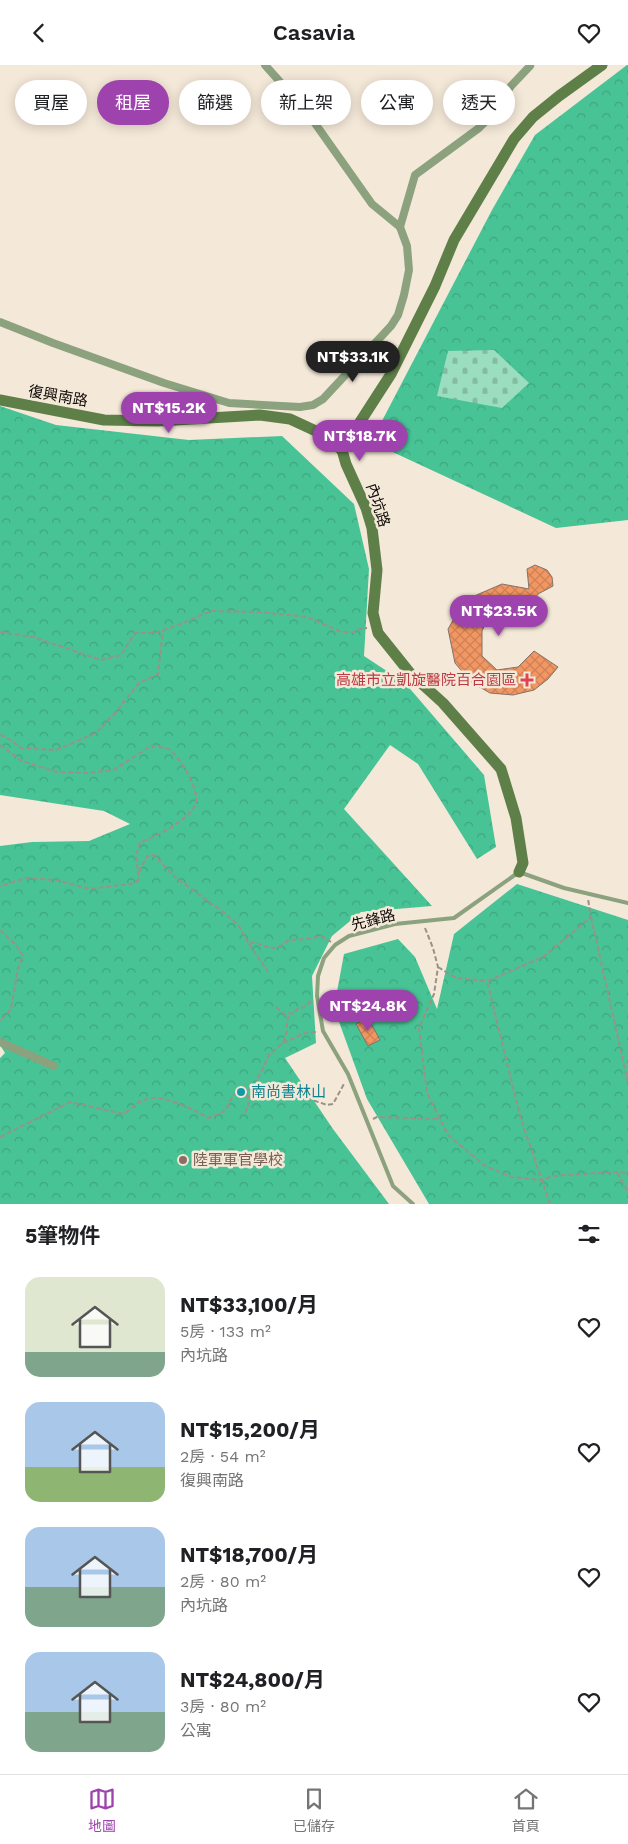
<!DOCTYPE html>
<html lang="zh-TW">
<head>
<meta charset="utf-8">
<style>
  :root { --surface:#fff; --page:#f2f2f2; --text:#202124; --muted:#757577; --line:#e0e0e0; --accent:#9e43ad }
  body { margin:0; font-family:"Work Sans","Noto Sans TC",sans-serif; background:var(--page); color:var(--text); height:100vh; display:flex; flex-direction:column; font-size:19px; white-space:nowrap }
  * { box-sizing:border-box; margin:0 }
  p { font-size:16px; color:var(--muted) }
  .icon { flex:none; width:28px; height:28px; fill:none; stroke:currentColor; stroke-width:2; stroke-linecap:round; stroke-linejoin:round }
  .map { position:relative; height:1139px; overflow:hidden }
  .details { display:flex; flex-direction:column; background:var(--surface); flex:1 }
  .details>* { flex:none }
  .banner { position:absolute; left:15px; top:15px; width:599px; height:45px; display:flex; gap:10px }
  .price { position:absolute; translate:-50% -42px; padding:0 11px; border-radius:18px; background:var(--accent); color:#fff; font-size:16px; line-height:32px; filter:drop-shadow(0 1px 2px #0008) }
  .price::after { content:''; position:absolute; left:50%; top:30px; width:15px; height:11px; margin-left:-8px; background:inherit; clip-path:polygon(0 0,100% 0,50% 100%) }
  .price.selected { background:#222; color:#fff }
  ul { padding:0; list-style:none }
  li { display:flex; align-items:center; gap:15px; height:125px; padding:0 25px }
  li span { display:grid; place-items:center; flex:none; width:140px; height:100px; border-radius:15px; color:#555 }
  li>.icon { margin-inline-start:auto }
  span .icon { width:60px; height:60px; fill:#fffc; stroke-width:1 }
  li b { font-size:21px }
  h2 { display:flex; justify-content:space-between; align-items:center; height:60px; padding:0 25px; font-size:21px }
  .chip { padding:0 18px; border-radius:22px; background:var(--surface); box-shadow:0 2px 12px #0003; font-size:18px; line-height:45px }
  .chip.selected { background:var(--accent); color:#fff }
  header { display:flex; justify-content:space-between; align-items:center; height:65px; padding:0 25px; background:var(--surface); font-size:22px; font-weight:600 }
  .tab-bar { display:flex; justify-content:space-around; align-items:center; height:70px; border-top:1px solid var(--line); background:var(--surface); font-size:14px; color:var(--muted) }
  .tab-bar a { display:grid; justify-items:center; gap:2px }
  .tab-bar .selected { color:var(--accent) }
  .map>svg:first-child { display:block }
</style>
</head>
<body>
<header><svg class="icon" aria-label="back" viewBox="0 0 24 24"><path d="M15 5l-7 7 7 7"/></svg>Casavia<svg class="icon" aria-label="heart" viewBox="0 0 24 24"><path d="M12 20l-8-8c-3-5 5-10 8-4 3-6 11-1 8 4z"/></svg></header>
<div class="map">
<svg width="628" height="1139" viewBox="0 0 628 1139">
  <defs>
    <pattern id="forest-crowns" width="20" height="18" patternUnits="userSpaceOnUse" patternTransform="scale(1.25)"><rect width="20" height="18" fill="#48c395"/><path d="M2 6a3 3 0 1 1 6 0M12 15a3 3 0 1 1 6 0" fill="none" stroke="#3ea67f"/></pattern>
    <pattern id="cemetery-stones" width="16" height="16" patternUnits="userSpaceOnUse" patternTransform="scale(1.25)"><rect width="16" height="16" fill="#9addbf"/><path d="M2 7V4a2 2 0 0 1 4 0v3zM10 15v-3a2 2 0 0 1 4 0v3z" fill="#84bca3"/></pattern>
    <pattern id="building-cross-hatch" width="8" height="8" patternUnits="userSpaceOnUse" patternTransform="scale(1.25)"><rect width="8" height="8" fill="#f29763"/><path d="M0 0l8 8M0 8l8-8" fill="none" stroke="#ce8154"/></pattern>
  </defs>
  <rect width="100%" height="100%" fill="#f4e8d8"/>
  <g fill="url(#forest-crowns)">
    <polygon points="627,0 628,0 628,455 556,463 371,377 492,145 535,70"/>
    <polygon points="0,341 56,360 189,375 282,371 354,439 369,504 364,591 405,618 484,710 496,782 477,794 418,699 390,680 344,744 432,841 361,847 332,871 312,911 316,978 285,993 333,1064 389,1139 0,1139 0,993 5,988 0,980 0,781 32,777 89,776 130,759 104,746 0,730"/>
    <polygon points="517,819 628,855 628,1139 429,1139 367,1034 334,943 344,889 398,874 415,892 437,944 454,869"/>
  </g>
  <polygon fill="url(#cemetery-stones)" points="494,285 529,318 502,343 437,331 448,286"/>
  <g fill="url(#building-cross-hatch)" stroke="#83726a">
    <polygon points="535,500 547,505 552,512 553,521 538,529 521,555 502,546 488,553 482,566 482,591 497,605 518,602 534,586 558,602 548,614 534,625 513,630 490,628 471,617 455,598 448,564 465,535 502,519 529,524 527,504"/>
    <polygon points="368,953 380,975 368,981 356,959"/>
  </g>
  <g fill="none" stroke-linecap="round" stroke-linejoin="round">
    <g stroke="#9b9287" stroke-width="2" stroke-dasharray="5 2.5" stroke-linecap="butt">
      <polyline points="0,567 33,572 101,595 121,590 135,568 155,568 178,560 211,546 260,547 307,552 339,566 351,568 360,564 367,563"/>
      <polyline points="0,670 6,672 21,683 56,685 96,668 116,647 139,618 158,609 163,565"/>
      <path d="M0 680 22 696 57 707 88 708 113 705 151 681C157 682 166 682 170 685 181 694 201 726 195 740 188 755 155 773 140 777L136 791 139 814 135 818 90 824 57 815 26 813 0 821"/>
      <polyline points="139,807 147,791 154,790 175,812 227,850 239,861 249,879 255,877 264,881 274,883 279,882 289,875 307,874 322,871 331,877"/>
      <polyline points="591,852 628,1018"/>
      <polyline points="425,863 433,883 438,902 434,929 419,963 427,1028 448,1070 484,1100 511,1112 542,1115 553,1111 567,1110 616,1107 628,1108"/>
      <polyline points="0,865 16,880 23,891 18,903 11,944 0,956"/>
      <polyline points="249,879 268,907"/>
      <polyline points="438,902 456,913 487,916"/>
      <polyline points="276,942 288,952"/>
      <polyline points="283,978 305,968 316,967"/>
      <polyline points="248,1032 289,1027 327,1040 333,1039 345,1017"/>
      <polyline points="245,1048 249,1038 246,1025"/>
      <polyline points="373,1054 377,1052 440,1054"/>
      <path d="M0 1072 70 1037 124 1049C132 1042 141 1034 152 1033 167 1032 196 1045 208 1053 213 1051 220 1049 224 1046 234 1037 227 1028 244 1026L243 1023 244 1022 246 1025 255 1020 269 990 283 978 287 966V957L289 948 294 949 297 944 304 942 311 936"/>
      <polyline points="617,1108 628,1127"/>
      <polyline points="550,1139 520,1051 487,916 543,892 591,852 588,834"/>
    </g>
    <polyline stroke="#8ca27e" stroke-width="4" points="413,1139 393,1121 348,1009 323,966 317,931 318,911 324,893 335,880 349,871 395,859 454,853 519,807 564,823 628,838"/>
    <g stroke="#8ca27e" stroke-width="8">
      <polyline points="265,0 307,47 372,139 400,162"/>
      <polyline points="0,257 53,278 164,318 229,338 300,342 313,340 323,334 391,261 398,250 404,230 409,205 407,181 400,162 415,110 479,63 490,52 511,21 530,1"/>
      <polyline points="0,977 54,1001"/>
    </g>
    <g stroke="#5f7f49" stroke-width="11">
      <polyline points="0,335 104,355 158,356 260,350 290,354 318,367 342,385"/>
      <polyline points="519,807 523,798 516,753 501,704 443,638 410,608 378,568 373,548 377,505 372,463 366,443 346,399 342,385 391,309 435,221 454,175 514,74 533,52 559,31 602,0"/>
    </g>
  </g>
  <path fill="#e0444e" stroke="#f4e8d8" stroke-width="2" d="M524.5 607.5h5v5h5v5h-5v5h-5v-5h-5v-5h5z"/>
  <circle fill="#0f9aa8" stroke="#f4e8d8" stroke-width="2" cx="241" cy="1027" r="5"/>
  <circle fill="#8d6e63" stroke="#f4e8d8" stroke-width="2" cx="183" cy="1095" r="5"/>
  <g text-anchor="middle" stroke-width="5" stroke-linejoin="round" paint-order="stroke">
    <g font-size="15" fill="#0f0b07" stroke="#f4e8d8">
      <text transform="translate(58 331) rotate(10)" y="5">復興南路</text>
      <text transform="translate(378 440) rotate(72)" y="5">內坑路</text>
      <text transform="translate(373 855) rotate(-14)" y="5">先鋒路</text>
    </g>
    <g font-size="15" fill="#be3a42" stroke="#f4e8d8" text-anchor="end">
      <text x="516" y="620">高雄市立凱旋醫院百合園區</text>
    </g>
    <g font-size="15" fill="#0d838f" stroke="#f4e8d8" text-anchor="start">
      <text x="251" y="1032">南尚書林山</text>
    </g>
    <g font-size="15" fill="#785e54" stroke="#f4e8d8" text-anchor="start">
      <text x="193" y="1100">陸軍軍官學校</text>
    </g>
  </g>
</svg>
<b class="price selected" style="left:353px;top:318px">NT$33.1K</b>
<b class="price" style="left:169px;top:369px">NT$15.2K</b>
<b class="price" style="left:360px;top:397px">NT$18.7K</b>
<b class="price" style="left:499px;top:572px">NT$23.5K</b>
<b class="price" style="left:368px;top:967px">NT$24.8K</b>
<div class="banner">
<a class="chip">買屋</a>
<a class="chip selected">租屋</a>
<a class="chip">篩選</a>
<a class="chip">新上架</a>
<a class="chip">公寓</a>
<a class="chip">透天</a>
</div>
</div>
<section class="details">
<h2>5筆物件<svg class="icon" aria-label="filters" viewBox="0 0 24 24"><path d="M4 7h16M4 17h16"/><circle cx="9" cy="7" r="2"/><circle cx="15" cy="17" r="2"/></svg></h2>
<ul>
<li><span style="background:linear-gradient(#dfe7d0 75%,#7fa58c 0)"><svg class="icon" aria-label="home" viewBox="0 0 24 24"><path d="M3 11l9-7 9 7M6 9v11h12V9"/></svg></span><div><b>NT$33,100/月</b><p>5房 · 133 m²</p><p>內坑路</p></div><svg class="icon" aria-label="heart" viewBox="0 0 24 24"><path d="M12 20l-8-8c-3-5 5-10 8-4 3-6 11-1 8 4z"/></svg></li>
<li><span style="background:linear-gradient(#a9c7e8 65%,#8fb573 0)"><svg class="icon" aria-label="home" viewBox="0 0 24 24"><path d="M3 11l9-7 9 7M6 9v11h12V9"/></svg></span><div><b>NT$15,200/月</b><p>2房 · 54 m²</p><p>復興南路</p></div><svg class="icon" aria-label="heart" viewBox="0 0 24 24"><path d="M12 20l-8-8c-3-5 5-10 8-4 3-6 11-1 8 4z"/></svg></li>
<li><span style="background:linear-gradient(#a9c7e8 60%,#7fa58c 0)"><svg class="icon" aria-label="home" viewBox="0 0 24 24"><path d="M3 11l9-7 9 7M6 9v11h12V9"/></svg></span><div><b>NT$18,700/月</b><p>2房 · 80 m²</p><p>內坑路</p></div><svg class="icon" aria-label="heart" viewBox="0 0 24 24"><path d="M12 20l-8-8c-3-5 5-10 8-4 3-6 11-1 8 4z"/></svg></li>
<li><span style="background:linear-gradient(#a9c7e8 60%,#7fa58c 0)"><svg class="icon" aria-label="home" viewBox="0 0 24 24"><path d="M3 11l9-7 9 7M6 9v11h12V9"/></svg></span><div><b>NT$24,800/月</b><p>3房 · 80 m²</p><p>公寓</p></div><svg class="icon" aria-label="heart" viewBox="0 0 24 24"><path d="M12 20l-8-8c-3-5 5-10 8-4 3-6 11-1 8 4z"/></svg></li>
</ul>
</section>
<nav class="tab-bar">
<a class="selected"><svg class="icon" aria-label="map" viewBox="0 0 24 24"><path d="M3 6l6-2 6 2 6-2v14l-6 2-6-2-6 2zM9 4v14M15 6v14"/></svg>地圖</a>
<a><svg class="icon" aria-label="saved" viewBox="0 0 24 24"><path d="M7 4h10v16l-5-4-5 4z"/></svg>已儲存</a>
<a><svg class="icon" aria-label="home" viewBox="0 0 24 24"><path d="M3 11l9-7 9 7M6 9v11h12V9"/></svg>首頁</a>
</nav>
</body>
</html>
